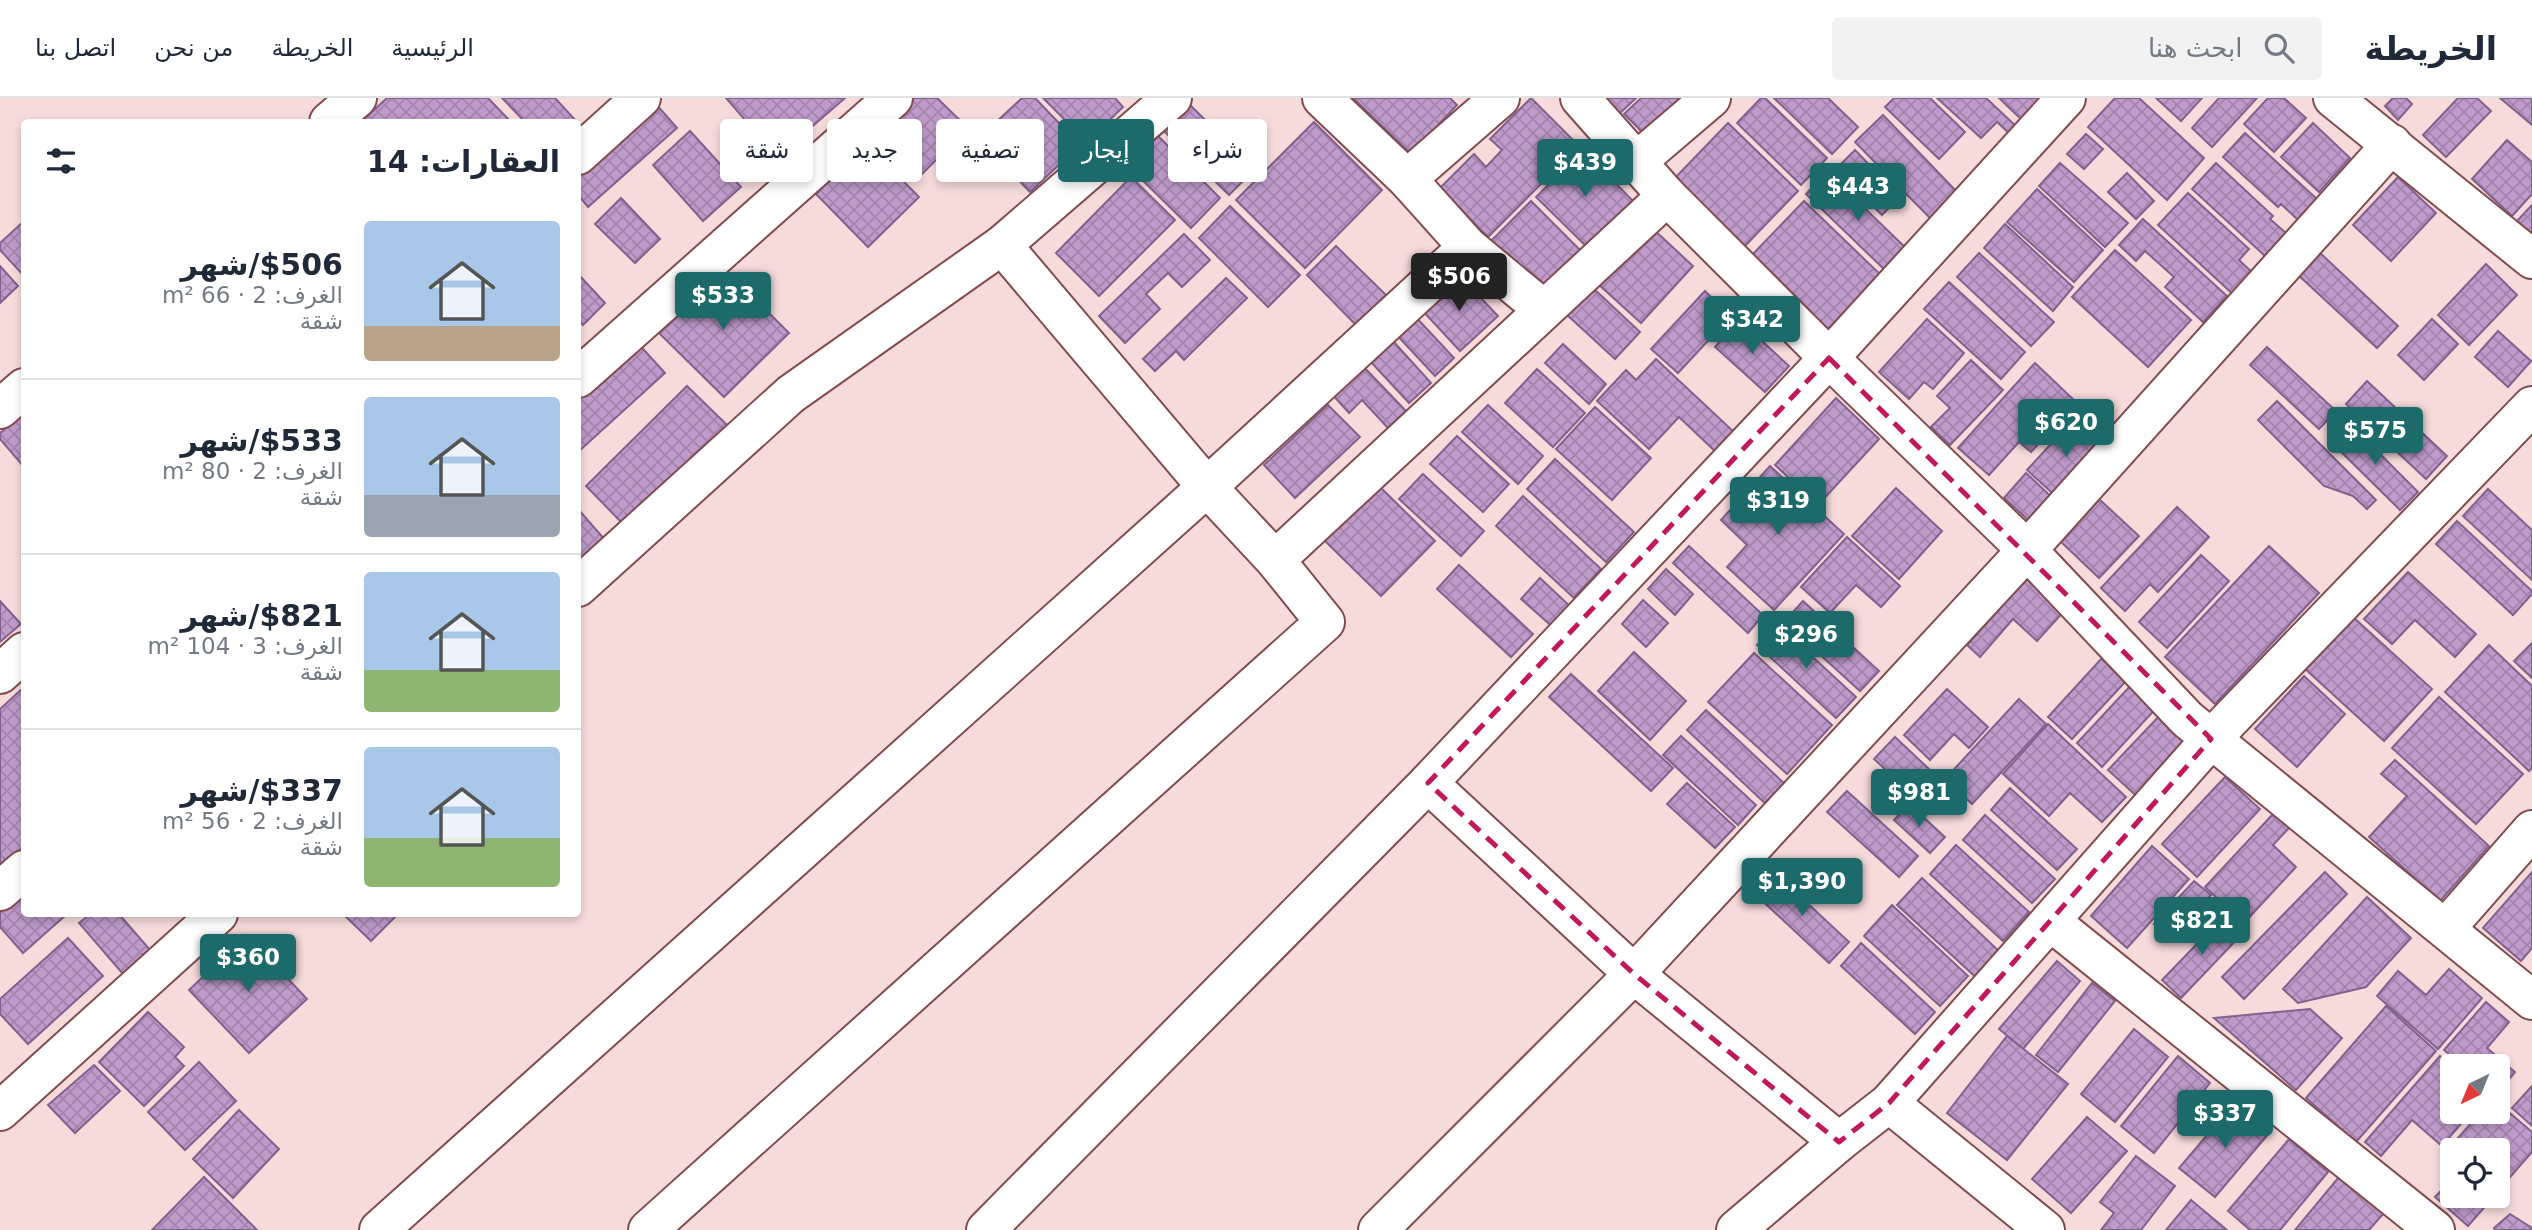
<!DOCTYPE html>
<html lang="ar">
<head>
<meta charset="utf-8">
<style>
  :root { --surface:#fff; --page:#f2f2f3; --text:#1f2937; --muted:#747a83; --line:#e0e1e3; --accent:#1d6a6b }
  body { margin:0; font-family:"DejaVu Sans","Noto Sans Arabic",sans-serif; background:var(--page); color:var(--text); direction:rtl; height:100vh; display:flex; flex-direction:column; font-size:26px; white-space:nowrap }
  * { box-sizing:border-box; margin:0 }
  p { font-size:23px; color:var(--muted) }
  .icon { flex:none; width:38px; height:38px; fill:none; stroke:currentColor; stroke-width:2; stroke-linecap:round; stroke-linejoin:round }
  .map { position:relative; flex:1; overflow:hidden; direction:ltr }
  .side { position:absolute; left:21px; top:21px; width:560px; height:798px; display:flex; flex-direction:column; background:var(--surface); border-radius:7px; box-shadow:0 4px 10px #0003; direction:rtl }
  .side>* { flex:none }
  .guide { position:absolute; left:602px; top:21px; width:665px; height:63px; direction:rtl; display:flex; gap:14px }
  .needle { width:46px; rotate:223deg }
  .tools { position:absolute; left:2440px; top:956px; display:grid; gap:14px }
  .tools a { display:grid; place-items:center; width:70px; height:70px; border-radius:7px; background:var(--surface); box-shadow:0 4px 10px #0003; font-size:35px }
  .price { position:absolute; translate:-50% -60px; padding:0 16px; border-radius:7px; background:var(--accent); color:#fff; font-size:23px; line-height:46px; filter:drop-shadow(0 2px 4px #0008) }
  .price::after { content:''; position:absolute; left:50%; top:42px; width:21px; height:16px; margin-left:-10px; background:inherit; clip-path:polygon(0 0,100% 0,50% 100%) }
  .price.on { background:#222; color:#fff }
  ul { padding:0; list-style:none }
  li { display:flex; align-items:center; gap:21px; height:175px; padding:0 21px }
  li+li { border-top:2px solid var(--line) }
  li span { display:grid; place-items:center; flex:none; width:196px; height:140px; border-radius:7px; color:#555 }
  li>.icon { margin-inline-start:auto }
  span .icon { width:84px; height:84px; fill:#fffc; stroke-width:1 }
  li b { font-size:30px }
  h2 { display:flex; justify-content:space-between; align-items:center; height:84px; padding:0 21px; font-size:30px }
  .pill { padding:0 24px; border-radius:7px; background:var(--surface); box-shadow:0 4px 10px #0003; font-size:24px; line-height:63px }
  .pill.on { background:var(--accent); color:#fff }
  header { display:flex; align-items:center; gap:42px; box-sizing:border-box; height:98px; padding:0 35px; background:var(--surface); border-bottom:2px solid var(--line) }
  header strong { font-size:33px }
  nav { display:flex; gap:38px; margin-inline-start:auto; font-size:24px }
  .search { width:490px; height:63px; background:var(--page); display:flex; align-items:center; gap:18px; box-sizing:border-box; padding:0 24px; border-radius:7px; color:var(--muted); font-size:26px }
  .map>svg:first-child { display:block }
</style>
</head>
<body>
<header>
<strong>الخريطة</strong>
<div class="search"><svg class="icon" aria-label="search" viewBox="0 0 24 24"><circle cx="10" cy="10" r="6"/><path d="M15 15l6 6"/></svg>ابحث هنا</div>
<nav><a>الرئيسية</a><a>الخريطة</a><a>من نحن</a><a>اتصل بنا</a></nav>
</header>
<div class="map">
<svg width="2532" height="1132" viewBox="0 0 2532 1132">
  <defs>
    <pattern id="building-cross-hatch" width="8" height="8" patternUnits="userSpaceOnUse" patternTransform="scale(1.75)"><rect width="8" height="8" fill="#be9bcb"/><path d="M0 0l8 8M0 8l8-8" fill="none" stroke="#a384ad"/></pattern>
  </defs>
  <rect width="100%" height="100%" fill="#f7dbdb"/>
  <g fill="url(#building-cross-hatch)" stroke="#81618d" stroke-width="2">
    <polygon points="387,0 488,0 511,24 361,24"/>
    <polygon points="502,0 555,0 577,24 525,24"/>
    <polygon points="726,0 845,0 777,59"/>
    <polygon points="913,0 937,0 968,30 921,77 879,34"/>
    <polygon points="1022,0 1035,0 1080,47 1030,94 979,40"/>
    <polygon points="1043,0 1115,0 1123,9 1087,44"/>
    <polygon points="1353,0 1450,0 1457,7 1411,56"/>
    <polygon points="1531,0 1579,48 1488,139 1440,90 1474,56 1486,69 1502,52 1490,41"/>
    <polygon points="1601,0 1636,0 1618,17"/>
    <polygon points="1641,0 1687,0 1646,38 1624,16"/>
    <polygon points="1761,0 1765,0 1827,60 1801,87 1737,25"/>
    <polygon points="1774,0 1828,0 1858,29 1832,56"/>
    <polygon points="1894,0 1930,0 1965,34 1939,61 1885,9"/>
    <polygon points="1937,0 1986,0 2018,30 2011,37 1997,24 1981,40"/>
    <polygon points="1999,0 2046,0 2026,26"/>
    <polygon points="2115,0 2139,0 2204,60 2167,102 2088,29"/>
    <polygon points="2156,0 2202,0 2181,23"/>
    <polygon points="2219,0 2257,0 2212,49 2192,30"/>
    <polygon points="2268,0 2284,0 2306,20 2274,54 2244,26"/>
    <polygon points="2393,0 2406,0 2412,6 2398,22 2385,8"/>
    <polygon points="2458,0 2477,0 2491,13 2446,59 2423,37"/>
    <polygon points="2500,0 2532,0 2532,27"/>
    <polygon points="655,5 677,30 588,109 578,97 578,75"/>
    <polygon points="1188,5 1255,71 1229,97 1162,31"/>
    <polygon points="1883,17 1959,96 1932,122 1855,44"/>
    <polygon points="1314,24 1382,92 1305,170 1236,102"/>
    <polygon points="1728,25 1798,93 1744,149 1674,81"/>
    <polygon points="2313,25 2350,60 2319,94 2281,59"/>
    <polygon points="690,33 741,89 703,123 653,67"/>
    <polygon points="2245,35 2317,101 2298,122 2281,106 2278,109 2223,59"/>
    <polygon points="2086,36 2103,51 2084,71 2067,56"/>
    <polygon points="1158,38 1220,100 1191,130 1128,68"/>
    <polygon points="2507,42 2532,64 2532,96 2512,118 2472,81"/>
    <polygon points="867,46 919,99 868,149 816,96"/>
    <polygon points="1583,52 1633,103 1587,149 1536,99"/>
    <polygon points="1855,52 1900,99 1882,117 1836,71"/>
    <polygon points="2060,65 2128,125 2105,149 2039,88"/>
    <polygon points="2216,65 2273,118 2270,121 2286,135 2265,158 2192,91"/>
    <polygon points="1827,74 1909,153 1888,175 1806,96"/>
    <polygon points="2127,75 2154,103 2136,121 2108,94"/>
    <polygon points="1131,79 1175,122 1099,198 1056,155"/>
    <polygon points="2398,79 2436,115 2391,163 2353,127"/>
    <polygon points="2037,91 2103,152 2074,184 2007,124"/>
    <polygon points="2188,95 2249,151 2239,162 2256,178 2236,199 2158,127"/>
    <polygon points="621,100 660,141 635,165 595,126"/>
    <polygon points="1531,103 1582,154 1540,196 1489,145"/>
    <polygon points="1804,103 1886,182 1833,237 1751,158"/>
    <polygon points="2532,107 2532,137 2517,123"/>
    <polygon points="1230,108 1300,177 1268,209 1199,140"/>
    <polygon points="2143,121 2227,198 2203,224 2165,189 2174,179 2145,153 2136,163 2119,147"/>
    <polygon points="24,123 24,178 0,152 0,145"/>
    <polygon points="2005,126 2073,189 2053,213 1984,150"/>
    <polygon points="1652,130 1693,168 1641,225 1599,187"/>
    <polygon points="1184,136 1210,162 1182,189 1168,175 1146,196 1160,211 1125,245 1099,218"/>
    <polygon points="1336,148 1387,198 1357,228 1307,177"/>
    <polygon points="2115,152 2191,222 2148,269 2072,199"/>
    <polygon points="2318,153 2398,228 2377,250 2297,176"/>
    <polygon points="1979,155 2054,224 2031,248 1957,179"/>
    <polygon points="2486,166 2517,197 2469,247 2438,217"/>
    <polygon points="0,168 18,188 0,205"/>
    <polygon points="722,168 789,235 724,299 657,233"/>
    <polygon points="578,176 605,205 583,227 578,221"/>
    <polygon points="1458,176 1498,218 1460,253 1421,211"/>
    <polygon points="1226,180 1247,200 1184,262 1176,253 1155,273 1143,261"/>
    <polygon points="1949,184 2025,254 2001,281 1924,211"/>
    <polygon points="1592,189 1640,234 1615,261 1566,216"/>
    <polygon points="1705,193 1731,218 1678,275 1651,251"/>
    <polygon points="1413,216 1454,260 1435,278 1394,234"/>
    <polygon points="1927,221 1964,255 1933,291 1924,284 1909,301 1879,274"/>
    <polygon points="2432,221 2458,246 2424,282 2398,257"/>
    <polygon points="1739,222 1789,268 1765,294 1715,249"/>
    <polygon points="2498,233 2531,263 2508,289 2475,259"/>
    <polygon points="633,240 665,275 578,354 578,290"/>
    <polygon points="1392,242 1431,285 1409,305 1370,263"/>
    <polygon points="1563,246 1606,286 1589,306 1545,265"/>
    <polygon points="2267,249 2336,313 2319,331 2250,267"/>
    <polygon points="1656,261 1735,335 1717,355 1679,319 1649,351 1597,303 1626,272 1636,282"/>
    <polygon points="1971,262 2003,292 1950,347 1931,329 1950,310 1937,298"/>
    <polygon points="1360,265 1406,313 1388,330 1362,302 1349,315 1330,294"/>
    <polygon points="2035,265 2076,304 2031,354 2019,344 1989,377 1958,350"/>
    <polygon points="1537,271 1585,315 1553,349 1505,305"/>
    <polygon points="2367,283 2447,358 2426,381 2346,306"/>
    <polygon points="687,288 727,327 625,428 586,388"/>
    <polygon points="1836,300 1879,341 1818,407 1775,367"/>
    <polygon points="2277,303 2376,402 2367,411 2353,398 2324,388 2258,322"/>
    <polygon points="1328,307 1360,339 1295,400 1264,367"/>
    <polygon points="1488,307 1543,358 1518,386 1462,334"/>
    <polygon points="1595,309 1651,360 1612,402 1556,351"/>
    <polygon points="24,314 24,369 0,341 0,335"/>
    <polygon points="2074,321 2105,349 2059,401 2027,372"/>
    <polygon points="2350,326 2418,394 2400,412 2332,345"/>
    <polygon points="1457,338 1509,386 1483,414 1430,366"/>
    <polygon points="1555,361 1634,434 1606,464 1527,391"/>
    <polygon points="1770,368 1844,436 1774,512 1727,469 1747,447 1721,422"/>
    <polygon points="2026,375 2056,403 2034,427 2004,400"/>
    <polygon points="1423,376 1484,433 1461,458 1399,401"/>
    <polygon points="1376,385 1435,443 1381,498 1322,440"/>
    <polygon points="1896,390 1942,433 1899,481 1852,438"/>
    <polygon points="2488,391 2532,432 2532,482 2463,418"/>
    <polygon points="1523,398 1601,471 1574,500 1496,428"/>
    <polygon points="2099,401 2139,438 2099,480 2060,443"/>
    <polygon points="2177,409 2209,439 2158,494 2150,486 2125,513 2101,490"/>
    <polygon points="578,411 605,442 578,467"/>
    <polygon points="2457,423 2532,493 2532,496 2513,517 2436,446"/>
    <polygon points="1847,439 1900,488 1881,509 1856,487 1830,515 1801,489"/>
    <polygon points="1689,448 1763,517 1748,535 1673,465"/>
    <polygon points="2269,448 2319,495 2215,606 2165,559"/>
    <polygon points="2201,457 2229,483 2167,550 2139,524"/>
    <polygon points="1459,467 1533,536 1511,559 1437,491"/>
    <polygon points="1666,471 1693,496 1675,517 1648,491"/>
    <polygon points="2408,474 2476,536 2455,559 2415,522 2392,546 2364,521"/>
    <polygon points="2029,479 2065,512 2037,543 2013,521 1980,559 1967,547"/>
    <polygon points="1540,480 1573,511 1555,531 1521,501"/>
    <polygon points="1643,502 1668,525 1646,549 1622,526"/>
    <polygon points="0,503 21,526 0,544"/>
    <polygon points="1803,503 1879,573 1860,593 1784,524"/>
    <polygon points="2352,518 2432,591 2384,643 2304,570"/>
    <polygon points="1777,526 1856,599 1836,620 1757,547"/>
    <polygon points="2532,545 2532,580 2514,563"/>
    <polygon points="2489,547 2532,588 2532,670 2529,673 2445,594"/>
    <polygon points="1634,554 1686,603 1650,642 1598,593"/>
    <polygon points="1754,555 1832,627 1787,676 1708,604"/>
    <polygon points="2102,560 2126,583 2072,641 2048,619"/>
    <polygon points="1571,576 1673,670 1651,693 1549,599"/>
    <polygon points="2304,578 2345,616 2297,669 2255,631"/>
    <polygon points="2134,584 2159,607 2102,669 2077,645"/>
    <polygon points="24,589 24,750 0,771 0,611"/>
    <polygon points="1947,591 1988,629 1969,650 1954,636 1930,662 1904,637"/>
    <polygon points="2439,599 2523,676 2476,726 2392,650"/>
    <polygon points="2019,601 2046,626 1972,706 1945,681"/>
    <polygon points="1706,612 1787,688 1768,708 1687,632"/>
    <polygon points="2164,613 2197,643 2142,703 2108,672"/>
    <polygon points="2048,626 2126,699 2102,724 2070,695 2049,718 2003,676"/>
    <polygon points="1681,638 1756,707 1738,727 1663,657"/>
    <polygon points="1895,639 1947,688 1927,710 1874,661"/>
    <polygon points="2395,662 2489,748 2440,803 2369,739 2407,698 2381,676"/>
    <polygon points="2225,679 2260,711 2197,779 2162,746"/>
    <polygon points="1687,685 1735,729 1715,750 1667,706"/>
    <polygon points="2010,690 2077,751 2057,772 1991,712"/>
    <polygon points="1847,693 1918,758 1899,779 1827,714"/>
    <polygon points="1909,706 1945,739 1930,755 1894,722"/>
    <polygon points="2273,716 2289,730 2273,747 2296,769 2244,825 2205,789"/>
    <polygon points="1985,717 2055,781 2032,805 1963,742"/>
    <polygon points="1956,747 2029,814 2003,843 1930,776"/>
    <polygon points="2152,748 2189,781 2127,850 2091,818"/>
    <polygon points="2325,774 2347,796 2244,901 2222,879"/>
    <polygon points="2532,774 2532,850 2521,863 2483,830"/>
    <polygon points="1775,775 1849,844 1829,865 1755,796"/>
    <polygon points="1922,780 2004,858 1980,883 1897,807"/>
    <polygon points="24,782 24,816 67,816 23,855 0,829 0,804"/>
    <polygon points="2194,783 2211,797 2170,841 2154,826"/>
    <polygon points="2367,799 2411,840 2366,889 2298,905 2283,891"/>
    <polygon points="1892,807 1968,878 1940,908 1864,838"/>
    <polygon points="91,816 119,816 150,852 123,876 79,825"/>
    <polygon points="343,816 398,816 371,843"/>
    <polygon points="2223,819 2242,836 2181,900 2162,882"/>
    <polygon points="247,837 307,901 249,955 189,892"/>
    <polygon points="68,840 103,878 28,946 0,916 0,901"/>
    <polygon points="1861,845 1935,914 1915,936 1841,868"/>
    <polygon points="2057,863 2080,883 2023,951 1999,931"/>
    <polygon points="2449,871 2482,900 2438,951 2377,898 2398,873 2426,897"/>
    <polygon points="2092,885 2115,903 2058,974 2036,957"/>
    <polygon points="2486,904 2509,924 2487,950 2515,974 2497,996 2497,968 2463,968 2444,952"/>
    <polygon points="2386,908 2436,953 2356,1044 2306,1000"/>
    <polygon points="2310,911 2342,940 2296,992 2214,920"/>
    <polygon points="148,914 184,949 175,959 184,968 144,1008 99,964"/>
    <polygon points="2134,931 2168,959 2115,1024 2081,996"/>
    <polygon points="2007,938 2068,986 2007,1062 1947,1015"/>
    <polygon points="2178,958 2210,985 2154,1055 2121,1028"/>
    <polygon points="2440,958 2452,968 2452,1013 2472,1013 2442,1048 2412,1022 2381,1058 2365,1044"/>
    <polygon points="199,964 236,1003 185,1052 148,1014"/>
    <polygon points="94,967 120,993 75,1035 48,1007"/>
    <polygon points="2532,988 2532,1028 2512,1010"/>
    <polygon points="2235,1004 2270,1034 2215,1099 2179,1070"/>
    <polygon points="2497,1004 2532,1034 2532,1054 2497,1094 2497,1052 2452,1052 2452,1055 2448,1051 2482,1013 2497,1013"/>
    <polygon points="239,1012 279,1051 233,1100 193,1061"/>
    <polygon points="2087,1019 2127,1053 2071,1115 2032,1081"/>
    <polygon points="2289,1041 2328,1074 2280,1132 2250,1132 2228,1113"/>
    <polygon points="2136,1058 2175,1088 2141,1132 2101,1132 2114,1115 2100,1104"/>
    <polygon points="204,1079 257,1132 152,1132"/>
    <polygon points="2339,1079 2383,1116 2369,1132 2295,1132"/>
    <polygon points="2452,1081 2452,1097 2495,1097 2468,1128 2435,1099"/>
    <polygon points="2191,1102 2227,1132 2166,1132"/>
    <polygon points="2510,1116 2532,1130 2530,1132 2495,1132 2494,1130"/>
  </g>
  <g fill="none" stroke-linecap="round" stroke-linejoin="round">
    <defs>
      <g id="minor">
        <polyline points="1322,0 1407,81 1468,149 1543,211"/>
        <polyline points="1580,0 1667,98 1829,260 2027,452 2187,621 2532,902"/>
        <polyline points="2333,0 2532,161"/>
        <polyline points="329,24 357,0"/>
        <polyline points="578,57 641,0"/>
        <polyline points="1636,64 1711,0"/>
        <polyline points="1407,81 1500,0"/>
        <polyline points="578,280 893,0"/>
        <polyline points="0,311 24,290"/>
        <polyline points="1275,462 1667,98"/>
        <polyline points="578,489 791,296 1002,147 1172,0"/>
        <polyline points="0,576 24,554"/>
        <polyline points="1428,685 1634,876 1839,1044"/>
        <polyline points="0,793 24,772"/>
        <polyline points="2050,823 2435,1132"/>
        <polyline points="2446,830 2532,732"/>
        <polyline points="1889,1005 2045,1132"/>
        <polyline points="0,1013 218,816"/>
        <polyline points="379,1132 1207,389 1468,149"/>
        <polyline points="648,1132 1325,524 1275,462 1207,389 1002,147"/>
        <polyline points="986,1132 1428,685 1829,260 2066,0"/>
        <polyline points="1378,1132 1634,876 2027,452 2392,46"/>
        <polyline points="1736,1132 1839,1044 1889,1005 2211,641 2532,308"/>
      </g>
    </defs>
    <use href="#minor" stroke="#844b4e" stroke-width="42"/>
    <use href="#minor" stroke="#fff" stroke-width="38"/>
  </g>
  <path fill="none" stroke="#c2185b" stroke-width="5" stroke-dasharray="14 9" stroke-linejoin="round" d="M1829 260 2211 641 1889 1005 1839 1044 1634 876 1428 685Z"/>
</svg>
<div class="tools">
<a><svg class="needle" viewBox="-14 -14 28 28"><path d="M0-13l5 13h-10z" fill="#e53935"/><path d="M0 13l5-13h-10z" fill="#747a83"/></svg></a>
<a><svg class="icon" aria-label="locate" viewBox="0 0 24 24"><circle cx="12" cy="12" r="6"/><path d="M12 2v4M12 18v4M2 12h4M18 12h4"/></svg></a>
</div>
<b class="price" style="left:1585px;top:101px">$439</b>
<b class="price" style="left:1858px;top:125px">$443</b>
<b class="price on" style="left:1459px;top:215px">$506</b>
<b class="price" style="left:723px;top:234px">$533</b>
<b class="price" style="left:1752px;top:258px">$342</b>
<b class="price" style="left:2066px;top:361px">$620</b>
<b class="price" style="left:2375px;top:369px">$575</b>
<b class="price" style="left:1778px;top:439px">$319</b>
<b class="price" style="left:1806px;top:573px">$296</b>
<b class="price" style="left:1919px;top:731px">$981</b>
<b class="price" style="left:1802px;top:820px">$1,390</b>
<b class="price" style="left:2202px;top:859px">$821</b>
<b class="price" style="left:248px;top:896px">$360</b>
<b class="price" style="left:2225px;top:1052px">$337</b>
<div class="guide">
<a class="pill">شراء</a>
<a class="pill on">إيجار</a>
<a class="pill">تصفية</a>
<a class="pill">جديد</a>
<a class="pill">شقة</a>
</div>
<section class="side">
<h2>العقارات: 14<svg class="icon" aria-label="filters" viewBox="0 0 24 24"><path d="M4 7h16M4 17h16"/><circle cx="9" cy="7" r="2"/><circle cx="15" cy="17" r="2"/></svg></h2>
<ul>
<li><span style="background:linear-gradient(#a9c7e8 75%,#b9a48a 0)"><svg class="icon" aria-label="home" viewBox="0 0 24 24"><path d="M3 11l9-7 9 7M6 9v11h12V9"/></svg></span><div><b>$506/شهر</b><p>الغرف: 2 · 66 m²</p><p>شقة</p></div></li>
<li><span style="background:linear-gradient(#a9c7e8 70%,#9aa5b1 0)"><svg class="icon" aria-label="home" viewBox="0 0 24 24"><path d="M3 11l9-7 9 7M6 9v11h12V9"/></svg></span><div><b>$533/شهر</b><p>الغرف: 2 · 80 m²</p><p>شقة</p></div></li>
<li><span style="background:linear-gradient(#a9c7e8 70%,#8fb573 0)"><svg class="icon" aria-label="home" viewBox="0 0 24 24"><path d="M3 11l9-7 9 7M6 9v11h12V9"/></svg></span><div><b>$821/شهر</b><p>الغرف: 3 · 104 m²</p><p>شقة</p></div></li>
<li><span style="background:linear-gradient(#a9c7e8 65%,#8fb573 0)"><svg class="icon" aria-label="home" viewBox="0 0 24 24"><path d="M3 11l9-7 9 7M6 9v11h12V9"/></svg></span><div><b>$337/شهر</b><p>الغرف: 2 · 56 m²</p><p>شقة</p></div></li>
</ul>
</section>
</div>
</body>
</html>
